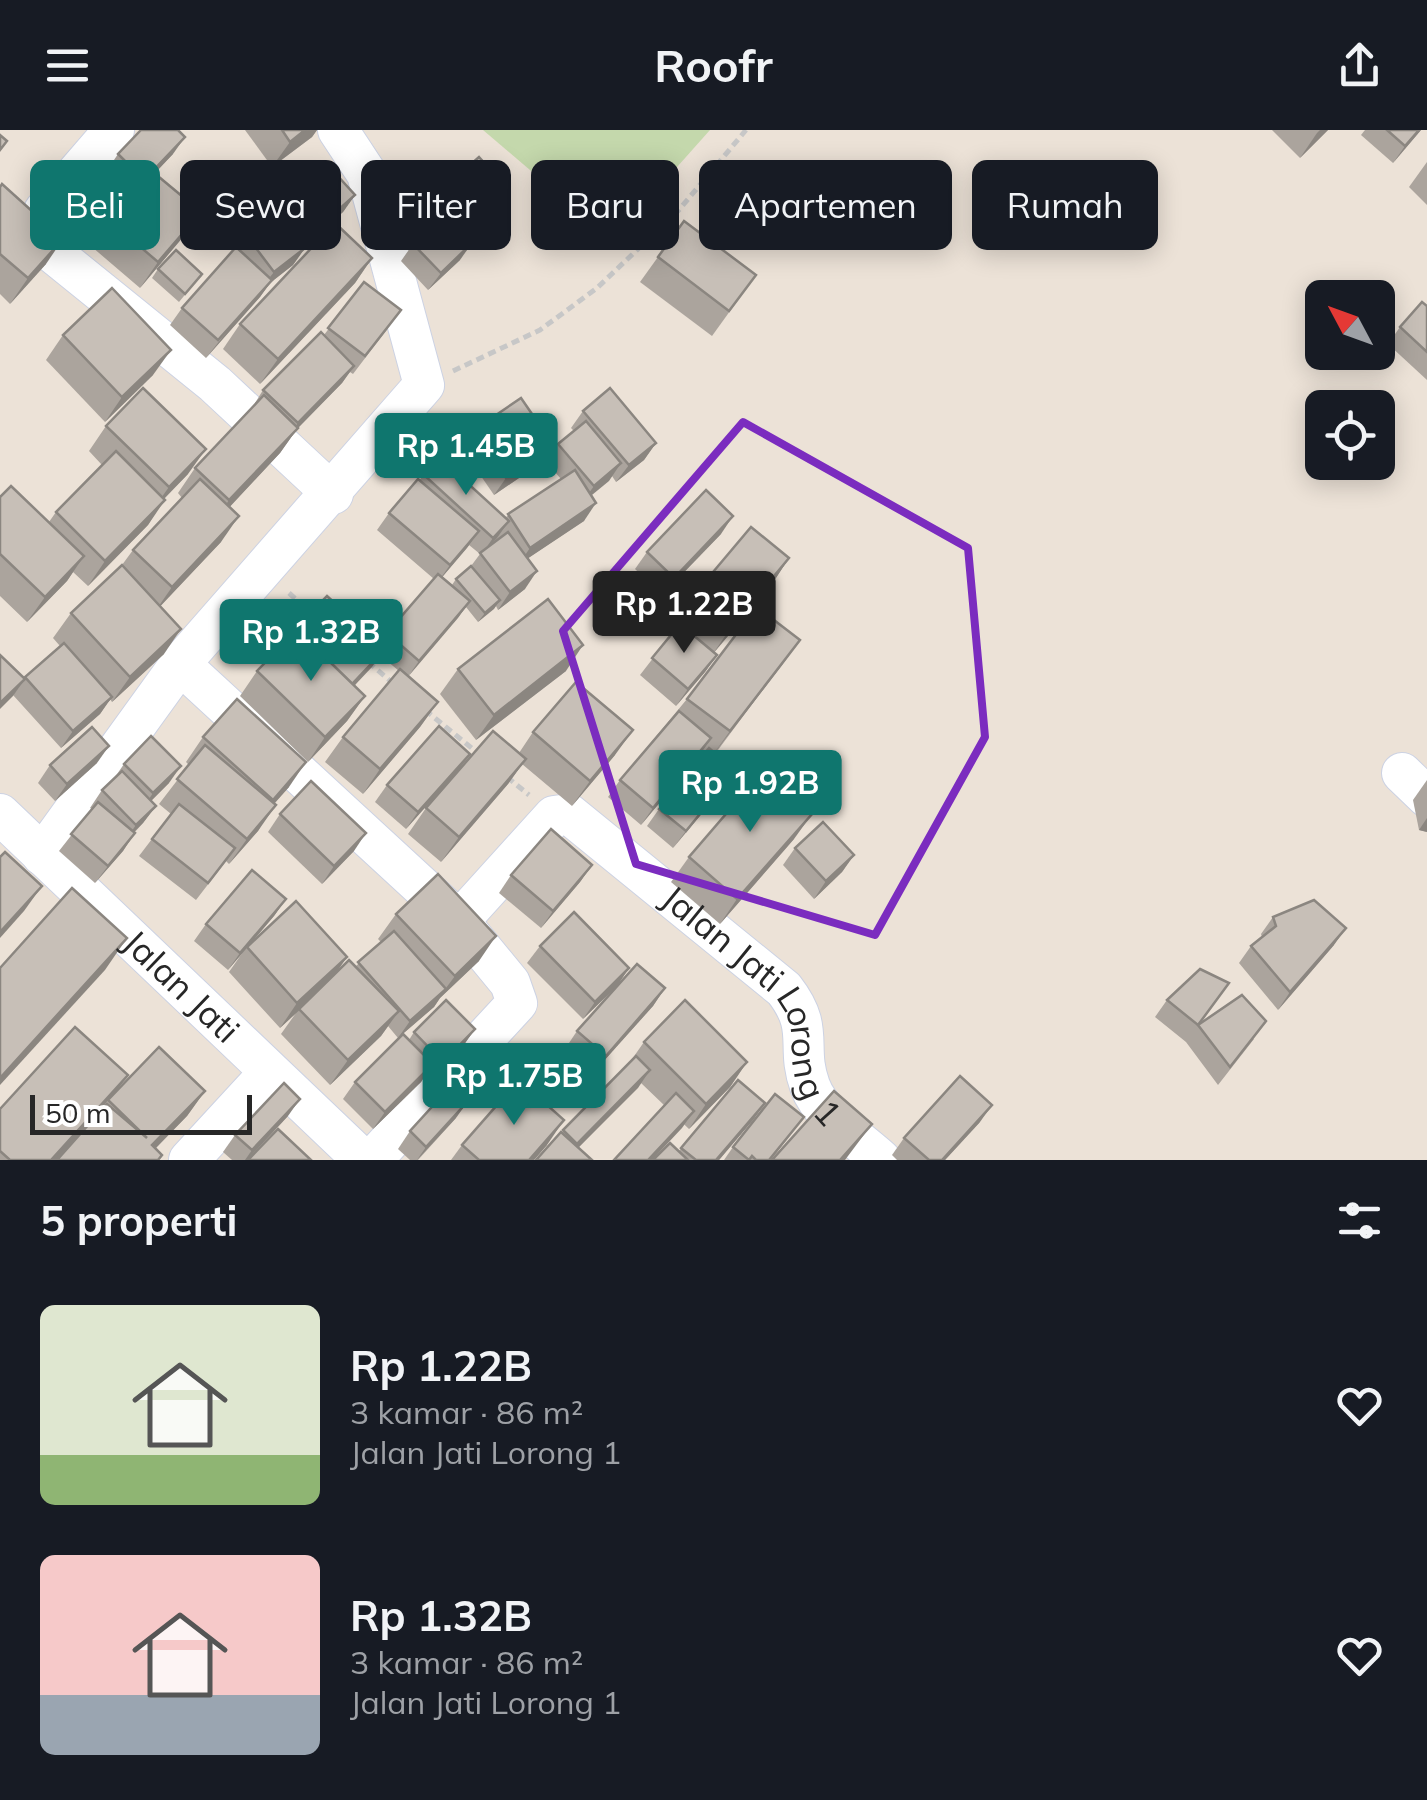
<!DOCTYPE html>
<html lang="id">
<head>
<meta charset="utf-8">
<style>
  :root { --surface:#171b24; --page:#242831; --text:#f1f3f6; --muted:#9ea1a6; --accent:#0f766e }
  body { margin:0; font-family:Mulish,sans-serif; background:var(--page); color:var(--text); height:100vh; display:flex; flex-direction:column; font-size:38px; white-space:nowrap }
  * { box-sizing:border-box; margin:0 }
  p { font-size:32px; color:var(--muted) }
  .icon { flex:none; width:55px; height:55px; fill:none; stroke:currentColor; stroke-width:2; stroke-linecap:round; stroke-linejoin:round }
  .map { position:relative; height:1030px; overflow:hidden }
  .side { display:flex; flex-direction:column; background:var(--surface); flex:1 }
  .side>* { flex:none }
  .banner { position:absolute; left:30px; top:30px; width:1368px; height:90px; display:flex; gap:20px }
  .needle { width:65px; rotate:311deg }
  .controls { position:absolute; left:1305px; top:150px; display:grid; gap:20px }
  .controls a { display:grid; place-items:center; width:90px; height:90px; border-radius:15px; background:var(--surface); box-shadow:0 5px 25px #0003; font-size:50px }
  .scale { position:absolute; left:30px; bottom:25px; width:222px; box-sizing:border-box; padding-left:10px; border:5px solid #272727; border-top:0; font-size:28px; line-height:35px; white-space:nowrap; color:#272727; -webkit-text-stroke:8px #fff; paint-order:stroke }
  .price { position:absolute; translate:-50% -85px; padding:0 22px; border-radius:10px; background:var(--accent); color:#fff; font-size:32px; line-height:65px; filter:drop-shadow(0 2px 5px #0008) }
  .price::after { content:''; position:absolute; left:50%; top:60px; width:30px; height:22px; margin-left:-15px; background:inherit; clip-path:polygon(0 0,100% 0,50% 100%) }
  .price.current { background:#222; color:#fff }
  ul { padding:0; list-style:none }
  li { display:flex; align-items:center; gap:30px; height:250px; padding:0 40px }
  li span { display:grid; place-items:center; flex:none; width:280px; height:200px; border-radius:15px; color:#555 }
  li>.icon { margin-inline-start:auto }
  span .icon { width:120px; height:120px; fill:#fffc; stroke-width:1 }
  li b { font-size:42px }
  h2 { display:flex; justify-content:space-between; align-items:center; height:120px; padding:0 40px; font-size:42px }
  .chip { padding:0 35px; border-radius:15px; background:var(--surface); box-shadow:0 5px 25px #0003; font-size:35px; line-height:90px }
  .chip.current { background:var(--accent); color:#fff }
  header { display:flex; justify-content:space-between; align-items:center; height:130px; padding:0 40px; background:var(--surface); font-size:45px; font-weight:700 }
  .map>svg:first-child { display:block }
</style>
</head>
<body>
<header><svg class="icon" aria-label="menu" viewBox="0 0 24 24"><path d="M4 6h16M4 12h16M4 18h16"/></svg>Roofr<svg class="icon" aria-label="share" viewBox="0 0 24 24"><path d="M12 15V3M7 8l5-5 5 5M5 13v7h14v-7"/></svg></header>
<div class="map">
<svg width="1427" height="1030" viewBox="0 0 1427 1030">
  <rect width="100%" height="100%" fill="#ece2d7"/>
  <polygon fill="#c4d8ac" points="483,0 710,0 612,110"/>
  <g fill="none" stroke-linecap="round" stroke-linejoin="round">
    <defs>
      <g id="minor">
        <polyline points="114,0 44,81 38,111 215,254 333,364"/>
        <path id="s1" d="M180 534 459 791 554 686 569 684 784 859C816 900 795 915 810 956 821 986 858 1009 881 1030"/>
        <polyline points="1402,643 1427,667"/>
        <path id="s2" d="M0 684 363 1030"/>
        <polyline points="42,725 180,534 424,255 367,44 338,0"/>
        <polyline points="189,1030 269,943"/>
        <polyline points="372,1030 517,873 510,853 459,791"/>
      </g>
    </defs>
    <use href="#minor" stroke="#ccd2e3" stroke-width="42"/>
    <g stroke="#c7c7c7" stroke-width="5" stroke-dasharray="8 5" stroke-linecap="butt">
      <polyline points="453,241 540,200 597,158 678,81 746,0"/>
      <polyline points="289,463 314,485"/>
      <polyline points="368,532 394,554"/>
      <polyline points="425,580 479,624"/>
      <polyline points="507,647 529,665"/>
    </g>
    <use href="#minor" stroke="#fff" stroke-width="40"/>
  </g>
  <g fill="#aba49d" fill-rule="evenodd">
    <polygon points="245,0 317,0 312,7 272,37"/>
    <polygon points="1272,0 1328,0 1300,28"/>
    <polygon points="1365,0 1421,0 1393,33 1361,5"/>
    <polygon points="118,24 173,24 155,43 193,76 202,63 256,89 224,118 197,88 183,107 140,158 92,117 110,91 132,66 106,42"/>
    <polygon points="1427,32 1427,75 1409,57"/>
    <polygon points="505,56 493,74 461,102 460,130 428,160 401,131 413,114 435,93 425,82 437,64"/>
    <polygon points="0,57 46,134 10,174 0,164"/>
    <polygon points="355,65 343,82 315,107 295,85 307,68"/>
    <polygon points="243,101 305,118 293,135 270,153 260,167 206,228 170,195 182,178 233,121 231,119"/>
    <polygon points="658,127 756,145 712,206 640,152"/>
    <polygon points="372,128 355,153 260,254 223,219 240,194"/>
    <polygon points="158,139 202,144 179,172 152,148"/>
    <polygon points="364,152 388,198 353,244 350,242 342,253 297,299 280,323 229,377 221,412 160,476 164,524 112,572 110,569 100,584 61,618 13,565 24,549 60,516 53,508 71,483 122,435 133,420 182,368 178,363 195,338 252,278 263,260 324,205"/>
    <polygon points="1427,176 1427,250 1388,214 1400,197"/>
    <polygon points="63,205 153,245 105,292 46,230"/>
    <path d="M583 281 656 313 644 330 616 352 612 346 591 365 584 391 528 428 525 459 498 480 496 476 478 492 466 477 408 546 438 572 420 597 363 664 325 632 343 607 399 541 380 525 354 556 365 566 347 591 308 632 240 566 257 541 286 511 292 502 379 514 434 449 377 400 389 383 424 345 506 387 561 349 546 332 558 314 574 301 571 298ZM469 415 480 424 471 436 456 449 452 455 442 447Z"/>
    <polygon points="106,296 188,344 164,369 148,395 88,456 73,442 67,451 27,492 0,466 0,367 49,392 56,382 102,335 89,321"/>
    <polygon points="474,300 541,333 494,365 461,317"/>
    <polygon points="721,404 662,465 635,439 647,422"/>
    <polygon points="789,428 772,454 714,522 717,525 705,542 676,576 640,545 678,496 674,493 692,467"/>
    <polygon points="800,510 715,624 735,641 723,658 673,718 647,696 659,679 706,622 703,620 641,695 608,667 620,650 687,569"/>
    <polygon points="458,539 566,541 476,610 440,564"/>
    <polygon points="533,602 615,625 572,676 522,634 508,654 441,732 408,704 426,678 519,623"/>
    <polygon points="203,607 289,657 274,674 258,701 229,734 226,731 196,770 139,726 171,684 159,674 189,635 186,632"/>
    <polygon points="470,624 406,699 375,672 387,655"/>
    <polygon points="97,633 55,671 38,653 50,635"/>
    <polygon points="124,634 169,653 151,671 156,676 143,693 134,703 123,721 95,753 59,721 92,679 90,678 102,660 113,650"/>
    <polygon points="1427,650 1427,702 1419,700 1413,670"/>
    <polygon points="280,684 354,721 322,754 268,702"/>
    <polygon points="794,709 720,794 671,752 689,727"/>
    <polygon points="795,718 854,725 842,742 814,769 783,735"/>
    <polygon points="592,735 580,752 541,798 499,763 511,745"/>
    <polygon points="286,769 274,786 250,814 338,841 355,837 381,812 378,809 396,784 479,831 440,868 434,877 398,908 388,896 381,906 330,955 281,904 296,883 280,898 229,842 243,822 228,840 194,811 206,794"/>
    <polygon points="1273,787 1334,815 1278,880 1239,833 1251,816 1262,807 1261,804"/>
    <polygon points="540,816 629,838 617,856 583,889 527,833"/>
    <polygon points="665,858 653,876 593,943 565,919 577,901"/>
    <polygon points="1167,870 1199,894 1254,909 1218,955 1186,912 1155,887"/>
    <polygon points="475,899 463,916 431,949 426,944 421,952 373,999 343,969 355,952 409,910 414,902"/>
    <polygon points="644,912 747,932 730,957 689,999 641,953 578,1018 561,1003 630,932"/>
    <polygon points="738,950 765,973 753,990 719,1030 653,1030 679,1021"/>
    <polygon points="205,961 187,986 156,1018 97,986 100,981 56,1030 0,1030 0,979 116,962"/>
    <polygon points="288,986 247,1030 232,1030 223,1022 235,1005"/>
    <polygon points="804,987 771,1030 724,1030 733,1017"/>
    <polygon points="456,988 418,1030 410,1030 398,1019 410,1001"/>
    <polygon points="980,992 945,1030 897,1030 892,1025 904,1008"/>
    <polygon points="462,1015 547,1015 534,1030 451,1030"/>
  </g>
  <g fill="#8b8680">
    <polygon points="305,0 317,0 312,7 272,37 290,12"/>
    <polygon points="1320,0 1328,0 1300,28 1317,3"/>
    <polygon points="1419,0 1421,0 1393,33 1405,16"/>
    <polygon points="185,7 173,24 132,67 144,50"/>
    <polygon points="505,56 493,74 450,111 463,94"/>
    <polygon points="355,65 343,82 315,107 327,90"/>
    <polygon points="268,71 256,89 224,118 237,100"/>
    <polygon points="201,82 183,107 140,158 158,132"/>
    <polygon points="63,109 46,134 10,174 28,148"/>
    <polygon points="472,113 460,130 428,160 441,143"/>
    <polygon points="305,118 293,135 270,153 260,167 206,228 274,142"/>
    <polygon points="372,128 355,153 260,254 278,229"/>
    <polygon points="171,220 153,245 105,292 122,267"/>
    <polygon points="354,236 342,253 297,299 280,323 212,396 229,370 285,311 298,293"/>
    <polygon points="656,313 644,330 616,352 629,335"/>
    <polygon points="554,316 541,333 494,365 506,348"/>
    <polygon points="206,319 188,344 151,382 169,357"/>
    <polygon points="621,333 609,351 581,374 594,356"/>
    <polygon points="165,370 148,395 88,456 105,431"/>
    <polygon points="596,373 584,391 518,435 530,418"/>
    <polygon points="239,386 221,412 154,483 172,457"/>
    <polygon points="733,386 721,404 662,465 674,448"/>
    <polygon points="509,391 497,408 481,425 493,408"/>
    <polygon points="479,401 467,418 438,452 450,435"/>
    <polygon points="84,426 67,451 27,492 45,467"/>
    <polygon points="789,428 772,454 712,525 730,499"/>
    <polygon points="537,441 525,459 498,480 510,462"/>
    <polygon points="500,470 494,479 478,492 485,483"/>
    <polygon points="470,471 458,488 407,548 419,531"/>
    <polygon points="181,499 164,524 112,572 130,547"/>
    <polygon points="800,510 782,535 712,626 730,601"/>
    <polygon points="583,515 566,541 476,610 494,585"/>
    <polygon points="385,519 372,537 338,573 351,556"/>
    <polygon points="717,525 705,542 676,576 688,559"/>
    <polygon points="25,549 13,566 0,579 0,573"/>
    <polygon points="365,566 347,591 308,632 325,607"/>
    <polygon points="112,567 100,584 61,618 73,601"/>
    <polygon points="438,572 420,597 363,664 380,639"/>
    <polygon points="633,600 615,625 572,676 590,651"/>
    <polygon points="711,608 699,626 641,695 653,678"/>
    <polygon points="109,616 97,633 55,671 67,654"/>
    <polygon points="470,624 458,641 406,699 418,682"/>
    <polygon points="526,629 508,654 441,732 459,707"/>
    <polygon points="306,632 289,657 255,695 273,670"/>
    <polygon points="181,636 169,653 141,681 153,663"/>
    <polygon points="735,641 723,658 673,718 686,701"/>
    <polygon points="276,675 258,701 229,734 247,709"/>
    <polygon points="156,676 143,693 124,712 136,695"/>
    <polygon points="812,684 794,709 720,794 737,769"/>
    <polygon points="1427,688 1427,702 1419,700"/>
    <polygon points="135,703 123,721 95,753 108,736"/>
    <polygon points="366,703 354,721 322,754 334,736"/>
    <polygon points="854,725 842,742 814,769 826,751"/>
    <polygon points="592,735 580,752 541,798 553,781"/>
    <polygon points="42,756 24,781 0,808 0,802"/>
    <polygon points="286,769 274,786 228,840 240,823"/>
    <polygon points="1346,798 1334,815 1278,880 1290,862"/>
    <polygon points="496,806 479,831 440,868 434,877 398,908 410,891 443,862 455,846"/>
    <polygon points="127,808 105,840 0,955 0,948"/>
    <polygon points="347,827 330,852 280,898 297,873"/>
    <polygon points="629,838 617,856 583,889 595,872"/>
    <polygon points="665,858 653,876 593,943 606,926"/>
    <polygon points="399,881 381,906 330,955 348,930"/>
    <polygon points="475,899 463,916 431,949 443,932"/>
    <polygon points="747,932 730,957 689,999 706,974"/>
    <polygon points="433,934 421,952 373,999 385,982"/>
    <polygon points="650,940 638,958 566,1030 577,1014"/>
    <polygon points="128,945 110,970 108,970 100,981 56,1030 51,1030"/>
    <polygon points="205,961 187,986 144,1030 152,1015"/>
    <polygon points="300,969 288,986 247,1030 245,1030 252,1020"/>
    <polygon points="468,971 456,988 417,1030 426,1017"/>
    <polygon points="765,973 753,990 719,1030 716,1030"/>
    <polygon points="992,975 980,992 945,1030 942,1030"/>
    <polygon points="694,981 682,998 652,1030 648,1030"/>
    <polygon points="564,990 547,1015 534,1030 529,1030"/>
    <polygon points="872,994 845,1030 840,1030"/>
  </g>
  <g fill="#c7bfb7" stroke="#8b8680" stroke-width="2.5">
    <polygon points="141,0 178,0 185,7 144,50 118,24"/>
    <polygon points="282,0 305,0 290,12"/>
    <polygon points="1387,0 1419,0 1405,16"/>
    <polygon points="0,5 7,11 0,20"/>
    <polygon points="479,27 505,56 463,94 437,64"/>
    <polygon points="233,34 268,71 237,100 202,63"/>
    <polygon points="153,42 201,82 158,132 110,91"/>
    <polygon points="335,43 355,65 327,90 307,68"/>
    <polygon points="2,54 63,109 28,148 0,124 0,57"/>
    <polygon points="274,77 305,118 274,142 243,101"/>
    <polygon points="444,84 472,113 441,143 413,114"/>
    <polygon points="684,91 756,145 729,181 658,127"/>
    <polygon points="335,93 372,128 278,229 240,194"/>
    <polygon points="236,117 272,150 218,210 182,178"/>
    <polygon points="176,120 202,144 185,164 158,139"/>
    <polygon points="364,152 401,180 365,226 328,198"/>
    <polygon points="112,158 171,220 122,267 63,205"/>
    <polygon points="1422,172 1427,176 1427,222 1400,197"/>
    <polygon points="321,202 354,236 298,293 263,260"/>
    <polygon points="143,258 206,319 169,357 106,296"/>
    <polygon points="610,258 656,313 629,335 583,281"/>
    <polygon points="264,265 298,298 229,370 195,338"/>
    <polygon points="521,268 554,316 506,348 474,300"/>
    <polygon points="586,291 621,333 594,356 558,314"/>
    <polygon points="116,321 165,370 105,431 56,382"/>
    <polygon points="440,328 509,391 493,408 424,345"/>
    <polygon points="575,340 596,373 530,418 508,384"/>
    <polygon points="200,349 239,386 172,457 133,420"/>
    <polygon points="418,349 479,401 450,435 389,383"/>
    <polygon points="11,356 84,426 45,467 0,424 0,367"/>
    <polygon points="706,360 733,386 674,448 647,422"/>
    <polygon points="751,397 789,428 730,499 692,467"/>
    <polygon points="508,402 537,441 510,462 480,423"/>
    <polygon points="122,435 181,499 130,547 71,483"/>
    <polygon points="471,436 500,470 485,483 456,449"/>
    <polygon points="438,444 470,471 419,531 387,503"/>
    <polygon points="327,466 385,519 352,554 297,500 293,503 292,502"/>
    <polygon points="548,469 583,515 494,585 458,539"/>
    <polygon points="757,477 800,510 730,601 687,569"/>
    <polygon points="680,494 717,525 688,559 652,528"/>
    <polygon points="297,500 365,566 325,607 257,541"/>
    <polygon points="64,513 112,567 73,601 25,547"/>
    <polygon points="0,525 25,549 0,573"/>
    <polygon points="400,539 438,572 380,639 343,607"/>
    <polygon points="576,552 633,600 590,651 533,602"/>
    <polygon points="237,569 306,632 273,670 203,607"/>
    <polygon points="679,581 711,608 653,678 620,650"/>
    <polygon points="439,596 470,624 418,682 387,655"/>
    <polygon points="92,597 109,616 67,654 50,635"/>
    <polygon points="493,601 526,629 459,707 426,678"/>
    <polygon points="151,606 181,636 153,663 124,634"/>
    <polygon points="205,615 276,675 247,709 177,649"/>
    <polygon points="709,618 735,641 686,701 659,679"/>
    <polygon points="122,641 156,676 136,695 102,660"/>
    <polygon points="763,641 812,684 737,769 689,727"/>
    <polygon points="311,651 366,703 334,736 280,684"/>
    <polygon points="98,672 135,703 108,736 71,704"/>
    <polygon points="179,674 235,718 208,753 152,709"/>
    <polygon points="823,692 854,725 826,751 795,718"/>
    <polygon points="551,699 592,735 553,781 511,745"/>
    <polygon points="5,722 42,756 0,802 0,727"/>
    <polygon points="252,740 286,769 240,823 206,794"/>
    <polygon points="438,744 496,806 455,846 396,784"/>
    <polygon points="72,758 127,808 0,948 0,838"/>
    <polygon points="1314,770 1346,798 1290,862 1251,816 1276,796 1273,787"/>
    <polygon points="296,771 347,827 297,873 247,817"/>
    <polygon points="574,782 629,838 595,872 540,816"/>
    <polygon points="394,801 446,859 410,891 358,832"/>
    <polygon points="349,830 399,881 348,930 299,879"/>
    <polygon points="637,834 665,858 606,926 577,901"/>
    <polygon points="1200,839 1229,853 1198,895 1167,870"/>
    <polygon points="1242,865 1266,891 1230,937 1198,895"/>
    <polygon points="446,870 475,899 443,932 414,902"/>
    <polygon points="685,870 747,932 706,974 644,912"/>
    <polygon points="75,897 128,945 51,1030 10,1030 0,1021 0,979"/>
    <polygon points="403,904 433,934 385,982 355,952"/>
    <polygon points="159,917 205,961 152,1015 162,1025 158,1030 57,1030 107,974 147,1008 108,970"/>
    <polygon points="636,926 650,940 577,1014 563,1000"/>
    <polygon points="960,946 992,975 942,1030 929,1030 904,1008"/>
    <polygon points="519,950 564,990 529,1030 479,1030 462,1015"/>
    <polygon points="738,950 765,973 716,1030 696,1030 681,1018"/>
    <polygon points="284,953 300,969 252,1020 235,1005"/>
    <polygon points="451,956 468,971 426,1017 410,1001"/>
    <polygon points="834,961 872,994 840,1030 772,1030"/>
    <polygon points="676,963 694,981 648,1030 614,1030"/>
    <polygon points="775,964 804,987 769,1030 756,1030 752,1026 749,1030 733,1017"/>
    <polygon points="278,999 311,1030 248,1030"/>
    <polygon points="561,1002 592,1030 536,1030"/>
    <polygon points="670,1013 688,1030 653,1030"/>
  </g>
  <path fill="none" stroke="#7b2cbf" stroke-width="8" stroke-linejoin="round" d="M743 292 968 418 985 607 875 805 636 734 563 501Z"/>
  <g text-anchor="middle" stroke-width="10" stroke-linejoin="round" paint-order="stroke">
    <g font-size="35" fill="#272727" stroke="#fff">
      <text dy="12" stroke="none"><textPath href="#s2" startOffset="250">Jalan Jati</textPath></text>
      <text dy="12" stroke="none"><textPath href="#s1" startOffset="810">Jalan Jati Lorong 1</textPath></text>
    </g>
  </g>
</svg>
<div class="controls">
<a><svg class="needle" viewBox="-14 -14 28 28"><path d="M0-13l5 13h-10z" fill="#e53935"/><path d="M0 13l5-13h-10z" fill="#9ea1a6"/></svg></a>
<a><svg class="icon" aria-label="locate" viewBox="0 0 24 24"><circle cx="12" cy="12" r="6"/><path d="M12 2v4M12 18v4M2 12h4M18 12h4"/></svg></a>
</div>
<div class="scale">50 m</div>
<b class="price" style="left:466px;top:368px">Rp 1.45B</b>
<b class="price current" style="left:684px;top:526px">Rp 1.22B</b>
<b class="price" style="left:311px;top:554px">Rp 1.32B</b>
<b class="price" style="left:750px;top:705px">Rp 1.92B</b>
<b class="price" style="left:514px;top:998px">Rp 1.75B</b>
<div class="banner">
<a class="chip current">Beli</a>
<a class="chip">Sewa</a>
<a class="chip">Filter</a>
<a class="chip">Baru</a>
<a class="chip">Apartemen</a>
<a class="chip">Rumah</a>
</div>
</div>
<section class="side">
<h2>5 properti<svg class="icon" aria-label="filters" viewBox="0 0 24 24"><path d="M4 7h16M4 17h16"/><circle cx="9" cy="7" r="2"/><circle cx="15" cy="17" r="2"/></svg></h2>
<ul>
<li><span style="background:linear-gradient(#dfe7d0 75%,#8fb573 0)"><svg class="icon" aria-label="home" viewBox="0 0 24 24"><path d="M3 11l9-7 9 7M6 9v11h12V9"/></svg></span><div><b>Rp 1.22B</b><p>3 kamar · 86 m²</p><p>Jalan Jati Lorong 1</p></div><svg class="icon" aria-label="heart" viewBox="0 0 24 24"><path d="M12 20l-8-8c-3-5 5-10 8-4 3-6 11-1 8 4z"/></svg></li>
<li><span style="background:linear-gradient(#f6c9c9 70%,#9aa5b1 0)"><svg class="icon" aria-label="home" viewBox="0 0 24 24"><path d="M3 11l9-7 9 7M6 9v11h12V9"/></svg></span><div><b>Rp 1.32B</b><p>3 kamar · 86 m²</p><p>Jalan Jati Lorong 1</p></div><svg class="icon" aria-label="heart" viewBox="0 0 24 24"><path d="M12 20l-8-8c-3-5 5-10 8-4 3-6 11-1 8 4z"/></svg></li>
</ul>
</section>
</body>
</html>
